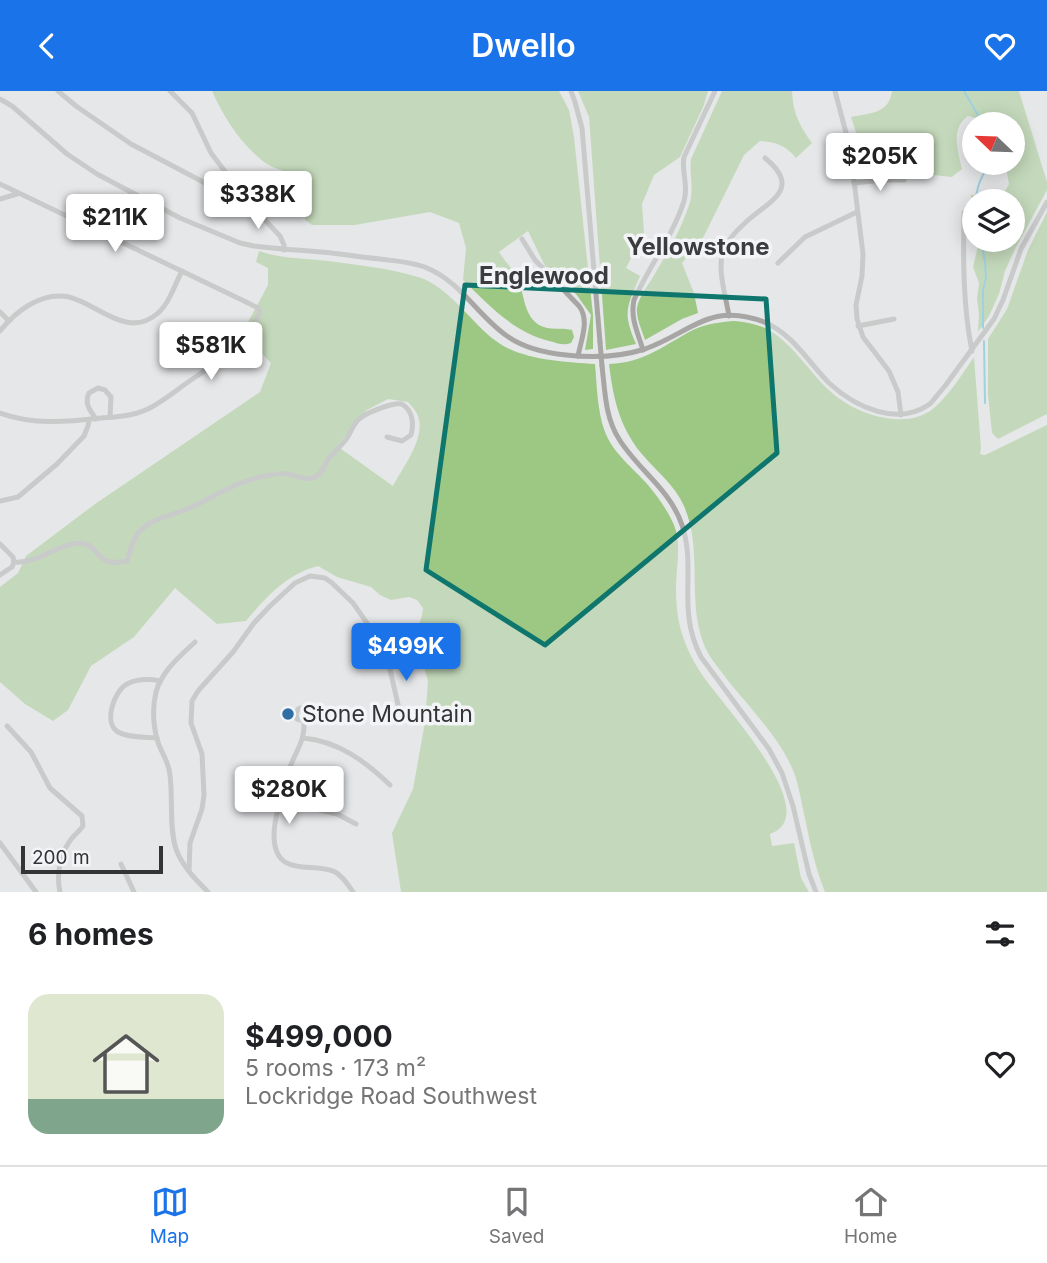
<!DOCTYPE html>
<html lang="en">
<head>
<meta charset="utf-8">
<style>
  :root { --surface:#fff; --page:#f2f2f2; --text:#202124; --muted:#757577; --line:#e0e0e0; --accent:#1a73e8 }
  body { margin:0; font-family:Inter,sans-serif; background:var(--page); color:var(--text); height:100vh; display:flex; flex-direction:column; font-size:26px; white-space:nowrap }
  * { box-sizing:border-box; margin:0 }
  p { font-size:23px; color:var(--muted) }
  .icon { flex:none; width:38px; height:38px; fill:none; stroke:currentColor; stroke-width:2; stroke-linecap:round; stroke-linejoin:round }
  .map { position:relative; height:801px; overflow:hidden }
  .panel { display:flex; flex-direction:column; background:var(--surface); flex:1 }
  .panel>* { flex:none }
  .needle { width:46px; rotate:293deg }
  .buttons { position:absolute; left:962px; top:21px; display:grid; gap:14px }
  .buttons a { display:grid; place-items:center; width:63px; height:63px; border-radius:50%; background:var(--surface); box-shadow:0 4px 18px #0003; font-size:35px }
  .scale { position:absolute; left:21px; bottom:18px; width:142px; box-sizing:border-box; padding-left:7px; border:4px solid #333435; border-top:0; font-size:19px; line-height:24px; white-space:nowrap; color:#333435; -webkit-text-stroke:5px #f3f4f7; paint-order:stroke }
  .price { position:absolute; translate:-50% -60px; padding:0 16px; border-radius:7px; background:#fff; color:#222; font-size:23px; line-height:46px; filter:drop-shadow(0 2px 4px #0008) }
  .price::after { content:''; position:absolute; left:50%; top:42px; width:21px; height:16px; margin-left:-10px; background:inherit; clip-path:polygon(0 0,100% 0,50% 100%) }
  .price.selected { background:var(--accent); color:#fff }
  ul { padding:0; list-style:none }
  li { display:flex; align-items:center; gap:21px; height:175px; padding:0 28px }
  li span { display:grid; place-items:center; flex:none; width:196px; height:140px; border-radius:21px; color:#555 }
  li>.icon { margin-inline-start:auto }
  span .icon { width:84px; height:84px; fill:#fffc; stroke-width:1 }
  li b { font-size:30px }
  h2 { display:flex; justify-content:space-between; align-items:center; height:84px; padding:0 28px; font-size:30px }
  header { display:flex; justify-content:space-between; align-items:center; height:91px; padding:0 28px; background:var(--accent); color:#fff; font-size:32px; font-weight:600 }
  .tabs { display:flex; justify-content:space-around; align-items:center; height:98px; border-top:2px solid var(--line); background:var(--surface); font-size:19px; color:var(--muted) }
  .tabs a { display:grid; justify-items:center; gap:4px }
  .tabs .selected { color:var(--accent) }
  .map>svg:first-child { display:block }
</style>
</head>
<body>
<header><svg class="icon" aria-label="back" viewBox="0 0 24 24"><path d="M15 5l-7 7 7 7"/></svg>Dwello<svg class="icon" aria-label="heart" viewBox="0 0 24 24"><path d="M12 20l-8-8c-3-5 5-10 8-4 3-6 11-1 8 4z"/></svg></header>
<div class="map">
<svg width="1047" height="801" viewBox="0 0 1047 801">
  <rect width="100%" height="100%" fill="#e6e7e9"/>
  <g fill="#9cc884" fill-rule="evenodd">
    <path d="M212 0H559L569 19 574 46 593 224V258L585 259 591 224 576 203 545 175 528 140 499 161C504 169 511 176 516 184 525 200 522 223 539 234 550 240 561 236 572 239L574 246 571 252C563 255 557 252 549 250 512 240 490 215 463 189L466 157 459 132 430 121 355 134H312L305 129C306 120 308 103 306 95 302 83 274 79 264 71 240 52 224 27 212 0Z"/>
    <path d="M578 0H708L704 14 680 66 654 84 642 113 644 142 626 177 640 185C627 216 622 221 636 253L606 259 589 26Z"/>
    <path d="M722 0H792C793 22 799 34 812 52L796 67C786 54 775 51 760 50L744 64 703 147 682 172 694 202 698 222 682 228 645 249C642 239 636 228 637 217 639 204 651 191 657 179 670 158 683 134 690 111 694 96 689 83 691 68Z"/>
    <path d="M892 0H1019L1047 91V99L1015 158 1005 180 999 203 989 225 978 241 979 223 977 208 979 192 973 176 977 159 982 149H1013V110H975V120L971 117V104L1004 102 1009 93 1005 72H1013V33H980L976 27 968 25C950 38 958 60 962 78L952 86 905 81C905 64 898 44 876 48 871 49 865 52 860 54L851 26C870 22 889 23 892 0Z"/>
    <polygon points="1047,121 1047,323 998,348 992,342 988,304 988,248 1007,218 1028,159"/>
    <path d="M259 160C281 168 305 167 328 170 358 174 389 177 418 186 449 195 471 232 496 250 521 269 564 271 595 273 597 295 597 319 605 341 613 362 633 377 648 394 658 406 668 420 674 434 682 453 676 477 676 497 676 531 683 554 701 582 716 607 828 723 770 743L772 755 794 752 801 787 809 801H401L392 742 413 698 425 631 428 590 424 577 407 561 403 551 406 544 419 533 422 525 423 517 417 509 409 506 391 509 380 504 371 496 337 486 318 475C287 483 266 506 246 530L217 533 175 497 134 546 91 575 68 619 53 630 25 613 0 591V496L18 482 26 465 95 413 260 301 271 272 250 250 247 233 268 194V177L256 171ZM388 308 408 311C412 315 416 320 418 325 426 347 403 376 393 395L337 355 367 319Z"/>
    <path d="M733 230C745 231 758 233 769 239 790 252 803 271 819 289 837 310 865 326 894 328 908 329 922 327 934 317 950 303 962 283 974 266L981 357 980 363 985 364 1047 334V801H825C814 774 809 746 803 718 800 705 798 690 792 677 779 646 747 614 726 587 718 576 707 564 703 551 687 507 703 459 684 415 675 394 655 379 641 362 619 335 613 306 609 273 645 272 665 253 695 238 707 233 720 231 733 230Z"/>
  </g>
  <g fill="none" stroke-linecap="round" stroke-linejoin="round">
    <g stroke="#4bb7d0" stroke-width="2">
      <polyline points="964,0 983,33"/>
      <path d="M976 110C976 94 983 85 989 72"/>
      <polyline points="981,149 985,171 986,186 983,200 983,237"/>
      <polyline points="984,250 985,312"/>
    </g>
    <g stroke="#a7a6a5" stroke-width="5">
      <polyline points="58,0 76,15 131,53 207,93 234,113 258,123 264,128 280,145 284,154 284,159"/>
      <polyline points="170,0 192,22 211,62 242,103 244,108 244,116"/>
      <polyline points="571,0 575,11 582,37 600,251"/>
      <polyline points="835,0 850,57 863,163 862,185 856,214 857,228 863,246 889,280 898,301 901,324"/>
      <path d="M0 8 12 15 67 63 97 83 180 127 240 152 254 155C276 158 299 159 322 161 341 163 361 166 380 168 395 170 413 171 427 177 461 191 478 225 507 245 524 257 546 262 566 264 593 267 620 266 645 258 690 242 711 210 764 231 793 243 808 271 829 292 855 316 897 336 930 313L945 295 994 228 1003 209 1021 158 1047 111"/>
      <polyline points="854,92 883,89 904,89"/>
      <path d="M0 93 242 209 258 217 260 221C248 252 224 267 197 285 181 295 166 309 148 318 133 325 117 326 101 327 66 331 33 334 0 322"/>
      <polyline points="0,108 17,103"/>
      <path d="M964 122C963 167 963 216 972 260"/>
      <path d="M522 148 535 169 579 215C590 229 581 249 578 265"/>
      <polyline points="778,172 805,146 857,121"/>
      <polyline points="0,221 9,230"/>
      <path d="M729 225C726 206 717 178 723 161 727 149 737 139 746 131 769 110 803 98 765 67"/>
      <polyline points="858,235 894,228"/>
      <path d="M0 240C16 220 42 200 69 206 98 213 128 249 158 222 169 213 175 193 182 180"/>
      <path d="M643 259C638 242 630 227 634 209 649 175 673 145 684 110 689 94 681 81 684 66L715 0"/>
      <path d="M602 275C605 300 605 326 619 348 638 379 670 398 682 434 697 479 676 518 701 566L769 658 782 682 793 715 809 783 816 801"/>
      <path d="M96 328C90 319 84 313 89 302L98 297 105 299 111 306 110 326"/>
      <polyline points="0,410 18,406 57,373 84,345 88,335 89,329"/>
      <polyline points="0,453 13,466 14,471"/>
      <path d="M14 471C37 473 56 454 78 452 92 451 95 463 105 469 112 473 120 471 127 470 130 460 132 449 139 441 153 426 175 424 192 416 221 402 238 389 271 384 276 383 282 382 287 383 296 384 305 390 313 387 322 384 324 374 329 367 335 360 342 354 347 347 351 341 353 334 358 329 365 322 393 311 402 313 413 320 414 333 411 344L402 350 387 346"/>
      <polyline points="0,484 12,476 14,471"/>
      <path d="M195 551C180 565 162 580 156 601 152 617 153 638 159 654 163 664 169 672 170 684 173 707 169 737 176 758 182 775 196 789 208 801"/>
      <path d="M304 630 297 628 296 623 298 618 303 616 308 618 310 625 304 630C305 650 297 658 290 676 284 693 274 727 274 744 274 789 314 770 335 781 343 785 348 794 353 801"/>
      <path d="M7 635 31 661 50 697 82 725 83 735C80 739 76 743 72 747 60 762 56 783 60 801"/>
      <path d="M157 647C145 646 129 647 118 641 103 632 114 600 127 593 137 588 150 588 160 590"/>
      <path d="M303 647C338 650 365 670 390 694"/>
      <polyline points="281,710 337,723 356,733"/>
      <polyline points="0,752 36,801"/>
      <polyline points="121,773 134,801"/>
      <polyline points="189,780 190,752 202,718 204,704 202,663 191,632 192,610 198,600 233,561 254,532 270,515 295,492 310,485 325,487 332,492 353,512 383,555 388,570 400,622 407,626"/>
    </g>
    <polyline stroke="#a7a6a5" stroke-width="5" points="600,251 602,275"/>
  </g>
  <path d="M0 0H1047V801H0ZM465 194 766 208 777 362 545 554 426 479Z" fill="#e6e7e9" fill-opacity=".55" fill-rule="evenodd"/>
  <path fill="none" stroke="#0f766e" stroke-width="5" stroke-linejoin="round" d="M465 194 766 208 777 362 545 554 426 479Z"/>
  <circle fill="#306fa6" stroke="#f3f4f7" stroke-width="2.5" cx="288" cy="623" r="7"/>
  <g text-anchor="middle" stroke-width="7" stroke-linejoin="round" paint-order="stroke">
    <g font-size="23" fill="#333435" stroke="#f3f4f7" text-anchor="start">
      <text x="302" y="631">Stone Mountain</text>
    </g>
    <g font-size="24" font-weight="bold" fill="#3b3c3e" stroke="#f3f4f7">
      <text x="698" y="164">Yellowstone</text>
      <text x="544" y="193">Englewood</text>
    </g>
  </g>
</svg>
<div class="buttons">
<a><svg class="needle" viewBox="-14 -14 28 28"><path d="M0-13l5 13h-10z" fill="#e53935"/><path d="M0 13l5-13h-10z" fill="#757577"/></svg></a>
<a><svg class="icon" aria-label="layers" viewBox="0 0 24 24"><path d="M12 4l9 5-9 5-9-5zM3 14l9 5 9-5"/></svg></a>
</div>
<div class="scale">200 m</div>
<b class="price" style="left:880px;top:102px">$205K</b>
<b class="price" style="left:258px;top:140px">$338K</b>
<b class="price" style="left:115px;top:163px">$211K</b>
<b class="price" style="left:211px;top:291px">$581K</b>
<b class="price selected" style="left:406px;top:592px">$499K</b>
<b class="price" style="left:289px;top:735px">$280K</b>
</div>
<section class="panel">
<h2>6 homes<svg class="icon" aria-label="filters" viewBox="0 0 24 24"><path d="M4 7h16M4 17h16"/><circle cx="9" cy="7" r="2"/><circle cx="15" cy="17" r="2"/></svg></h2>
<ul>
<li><span style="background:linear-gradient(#dfe7d0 75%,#7fa58c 0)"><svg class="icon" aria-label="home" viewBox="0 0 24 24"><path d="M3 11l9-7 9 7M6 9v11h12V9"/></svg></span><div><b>$499,000</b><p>5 rooms · 173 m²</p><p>Lockridge Road Southwest</p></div><svg class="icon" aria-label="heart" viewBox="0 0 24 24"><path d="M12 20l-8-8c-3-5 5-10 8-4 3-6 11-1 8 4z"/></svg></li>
</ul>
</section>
<nav class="tabs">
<a class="selected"><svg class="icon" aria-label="map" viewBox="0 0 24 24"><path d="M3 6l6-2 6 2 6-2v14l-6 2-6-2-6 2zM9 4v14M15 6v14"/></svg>Map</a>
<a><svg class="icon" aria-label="saved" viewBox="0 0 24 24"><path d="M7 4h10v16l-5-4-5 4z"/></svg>Saved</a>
<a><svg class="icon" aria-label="home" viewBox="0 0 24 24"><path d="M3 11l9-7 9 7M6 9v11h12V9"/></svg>Home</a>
</nav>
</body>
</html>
